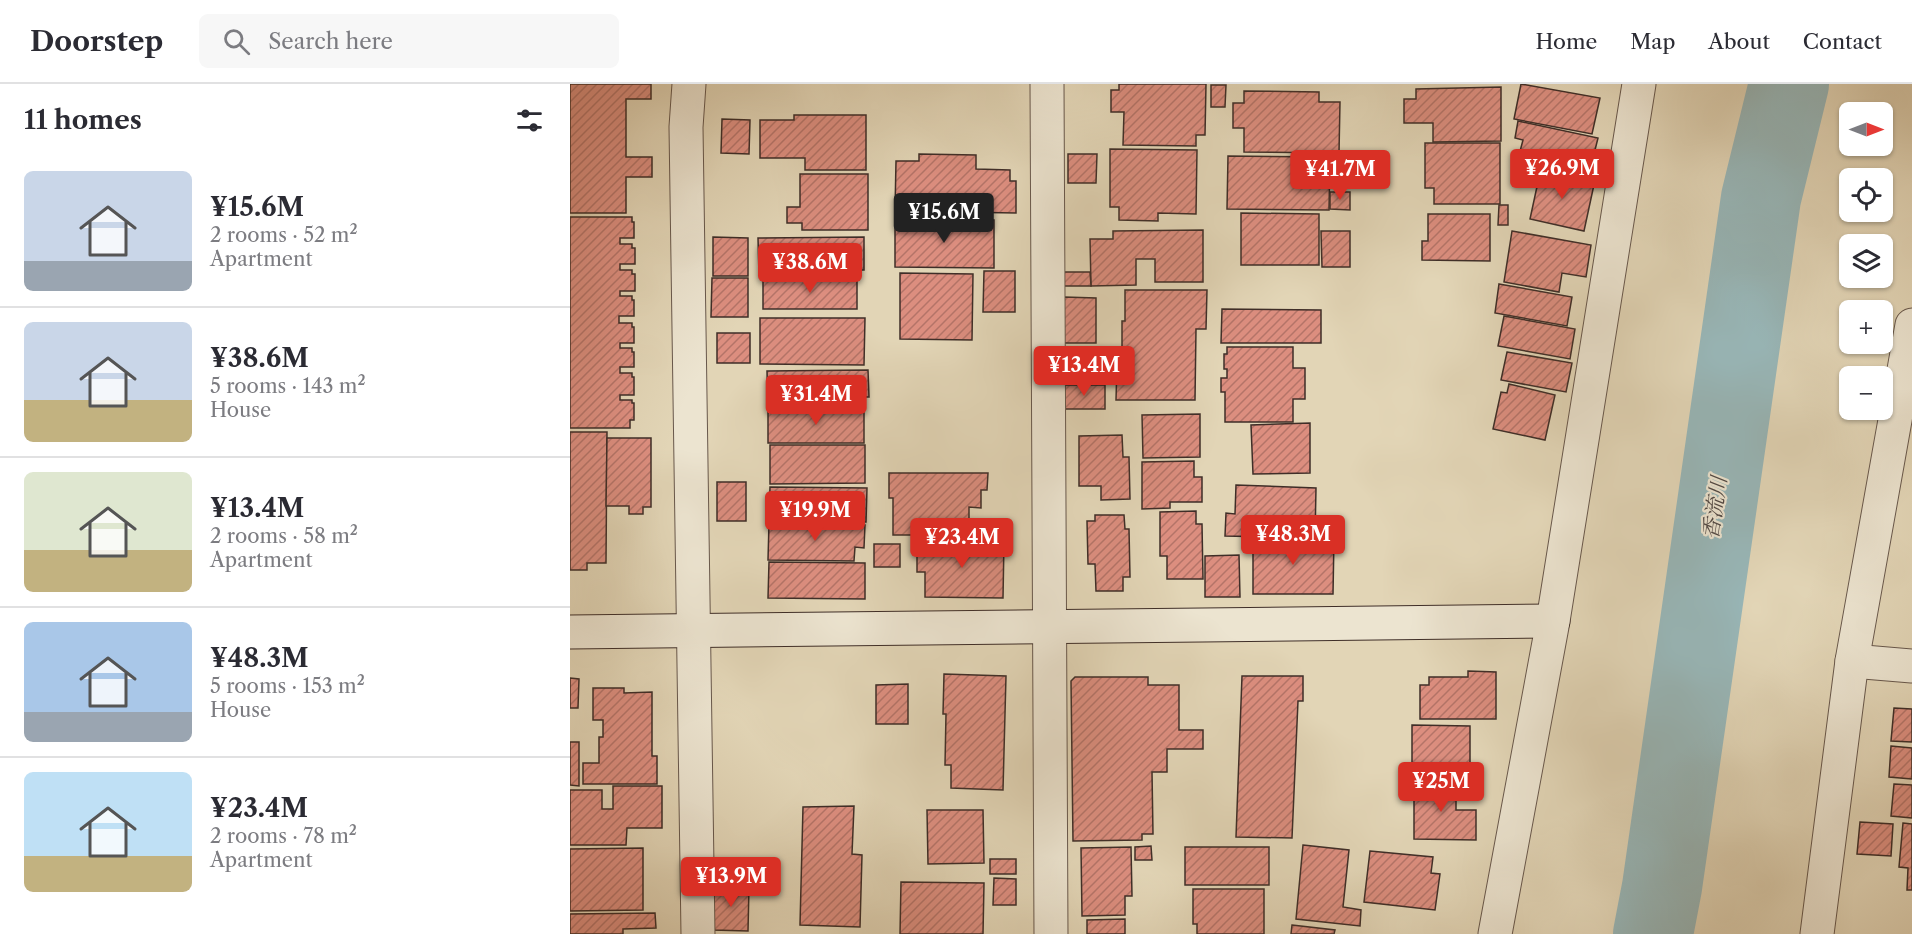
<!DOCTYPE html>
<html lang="en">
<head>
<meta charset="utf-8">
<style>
  :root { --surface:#fff; --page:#f7f7f7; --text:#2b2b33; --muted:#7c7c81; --line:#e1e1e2; --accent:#d93025 }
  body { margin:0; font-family:"Libre Caslon Text","Noto Serif JP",serif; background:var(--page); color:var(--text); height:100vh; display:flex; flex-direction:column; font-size:22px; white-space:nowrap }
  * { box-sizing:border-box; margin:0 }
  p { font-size:20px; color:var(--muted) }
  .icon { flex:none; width:33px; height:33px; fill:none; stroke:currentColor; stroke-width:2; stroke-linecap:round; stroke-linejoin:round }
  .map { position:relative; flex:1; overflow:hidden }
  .details { display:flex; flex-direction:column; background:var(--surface); width:570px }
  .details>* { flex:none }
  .needle { width:39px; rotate:90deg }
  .buttons { position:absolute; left:1269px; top:18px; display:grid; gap:12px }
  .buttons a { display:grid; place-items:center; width:54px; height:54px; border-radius:9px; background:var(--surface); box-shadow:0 2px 4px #0004; font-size:30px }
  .price { position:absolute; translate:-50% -51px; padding:0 14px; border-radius:6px; background:var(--accent); color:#fff; font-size:20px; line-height:39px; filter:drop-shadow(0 2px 3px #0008) }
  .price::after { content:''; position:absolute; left:50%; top:36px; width:18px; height:14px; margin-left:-9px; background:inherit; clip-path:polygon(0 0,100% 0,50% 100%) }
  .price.active { background:#222; color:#fff }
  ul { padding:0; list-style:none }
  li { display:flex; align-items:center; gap:18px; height:150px; padding:0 24px }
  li+li { border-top:2px solid var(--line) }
  li span { display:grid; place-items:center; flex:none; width:168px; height:120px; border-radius:9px; color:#555 }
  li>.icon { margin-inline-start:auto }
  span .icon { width:72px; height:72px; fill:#fffc; stroke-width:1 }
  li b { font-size:26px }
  h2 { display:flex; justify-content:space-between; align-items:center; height:72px; padding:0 24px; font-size:26px }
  header { display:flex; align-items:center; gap:36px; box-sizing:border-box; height:84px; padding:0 30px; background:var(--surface); border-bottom:2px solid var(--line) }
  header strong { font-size:28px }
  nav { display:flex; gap:33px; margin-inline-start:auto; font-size:21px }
  .search { width:420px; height:54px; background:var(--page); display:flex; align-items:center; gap:15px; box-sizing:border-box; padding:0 21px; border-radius:9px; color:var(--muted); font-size:22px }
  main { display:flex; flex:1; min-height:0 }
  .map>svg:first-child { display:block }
</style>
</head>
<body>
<header>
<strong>Doorstep</strong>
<div class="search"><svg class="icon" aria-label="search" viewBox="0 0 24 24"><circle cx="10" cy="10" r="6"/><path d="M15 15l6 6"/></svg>Search here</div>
<nav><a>Home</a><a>Map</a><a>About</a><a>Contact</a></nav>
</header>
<main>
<section class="details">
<h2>11 homes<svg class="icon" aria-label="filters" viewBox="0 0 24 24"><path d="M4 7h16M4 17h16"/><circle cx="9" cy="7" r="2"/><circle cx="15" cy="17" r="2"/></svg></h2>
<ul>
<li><span style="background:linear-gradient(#c9d6e8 75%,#9aa5b1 0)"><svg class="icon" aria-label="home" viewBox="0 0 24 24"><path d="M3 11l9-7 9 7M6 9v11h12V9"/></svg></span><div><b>¥15.6M</b><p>2 rooms · 52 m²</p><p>Apartment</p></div></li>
<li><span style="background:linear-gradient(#c9d6e8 65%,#c2b280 0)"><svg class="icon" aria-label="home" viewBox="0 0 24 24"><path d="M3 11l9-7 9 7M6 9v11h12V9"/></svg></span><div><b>¥38.6M</b><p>5 rooms · 143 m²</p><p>House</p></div></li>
<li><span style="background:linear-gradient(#dfe7d0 65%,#c2b280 0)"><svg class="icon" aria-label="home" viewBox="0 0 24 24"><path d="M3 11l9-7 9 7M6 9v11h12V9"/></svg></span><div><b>¥13.4M</b><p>2 rooms · 58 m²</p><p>Apartment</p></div></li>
<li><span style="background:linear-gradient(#a9c7e8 75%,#9aa5b1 0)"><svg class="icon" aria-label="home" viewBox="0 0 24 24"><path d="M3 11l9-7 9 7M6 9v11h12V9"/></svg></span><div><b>¥48.3M</b><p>5 rooms · 153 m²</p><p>House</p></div></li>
<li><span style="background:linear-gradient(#bfe0f5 70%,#c2b280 0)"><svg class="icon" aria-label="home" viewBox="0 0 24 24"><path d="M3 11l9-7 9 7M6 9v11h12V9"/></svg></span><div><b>¥23.4M</b><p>2 rooms · 78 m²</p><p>Apartment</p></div></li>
</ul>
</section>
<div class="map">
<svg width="1342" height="850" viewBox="0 0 1342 850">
  <defs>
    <pattern id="building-hatch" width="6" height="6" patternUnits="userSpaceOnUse" patternTransform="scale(1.5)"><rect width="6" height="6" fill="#dc8e7f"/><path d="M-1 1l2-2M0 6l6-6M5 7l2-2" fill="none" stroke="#b47468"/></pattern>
  </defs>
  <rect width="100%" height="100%" fill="#e2d5b6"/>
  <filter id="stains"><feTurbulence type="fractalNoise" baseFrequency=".00333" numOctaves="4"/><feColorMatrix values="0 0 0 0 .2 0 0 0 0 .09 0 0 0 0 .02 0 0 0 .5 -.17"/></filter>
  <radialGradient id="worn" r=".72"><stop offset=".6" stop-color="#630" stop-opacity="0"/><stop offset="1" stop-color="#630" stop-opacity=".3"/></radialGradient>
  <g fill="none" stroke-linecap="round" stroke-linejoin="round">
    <polyline stroke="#98b6b7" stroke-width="80" points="1083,850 1092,803 1191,114 1219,0"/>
  </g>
  <g fill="url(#building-hatch)" stroke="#3f2e28" stroke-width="1.5">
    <polygon points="0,0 81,0 81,15 56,15 56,73 82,73 82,93 56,93 56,129 0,129"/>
    <polygon points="549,0 636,0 635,51 626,51 626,62 553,61 554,28 541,28 541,6 549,6"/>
    <polygon points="951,0 1030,14 1022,50 944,35"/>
    <polygon points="641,1 656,1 655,23 641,23"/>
    <polygon points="931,3 931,57 863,58 863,39 834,39 834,15 846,15 846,5"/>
    <polygon points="674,7 749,8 749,18 770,18 769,69 674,68 674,44 663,44 663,19 674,19"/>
    <polygon points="224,31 296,31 296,86 235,86 235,74 190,74 190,36 224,36"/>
    <polygon points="152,35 180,36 179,70 151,69"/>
    <polygon points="948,37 1028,54 1025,66 1033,68 1028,91 948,75 953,56 945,54"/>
    <polygon points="855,59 930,59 930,120 864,120 864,104 855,104"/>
    <polygon points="540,65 627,66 626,130 588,129 588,137 549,136 549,123 540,123"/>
    <polygon points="349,70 406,71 406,85 440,86 440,97 446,97 446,129 325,127 326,77 349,77"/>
    <polygon points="498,70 527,70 526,99 498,99"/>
    <polygon points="658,72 760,73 759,126 657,125"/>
    <polygon points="761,72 781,73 780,88 760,88"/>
    <polygon points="971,84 1025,96 1014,147 960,135"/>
    <polygon points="230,90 298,90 298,146 232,146 232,139 217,139 217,123 230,123"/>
    <polygon points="760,108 780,108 780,126 760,125"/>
    <polygon points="929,121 938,121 938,141 928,141"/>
    <polygon points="671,129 749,130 749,181 671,181"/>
    <polygon points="858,130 920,130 920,177 852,176 852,157 858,157"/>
    <polygon points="0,133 62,133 62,138 64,138 64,154 50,154 50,160 62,160 62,164 65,164 65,180 50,180 50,186 62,186 62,190 65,190 65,207 50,207 50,212 62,212 62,216 64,216 64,232 49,232 49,239 62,239 62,243 64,243 64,259 50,259 50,264 62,264 62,268 64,268 64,283 50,283 50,289 62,289 62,293 64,293 64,311 50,311 50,316 62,316 62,319 64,319 64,336 60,336 60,344 0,344"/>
    <polygon points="325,135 424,136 424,184 325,183"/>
    <polygon points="633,146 633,198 585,198 585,175 566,175 566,201 521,202 520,155 543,155 543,147"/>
    <polygon points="751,147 780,147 780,183 752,183"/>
    <polygon points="942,147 1021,161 1016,193 992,189 989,208 934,198"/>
    <polygon points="143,153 178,154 178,192 143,192"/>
    <polygon points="294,153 294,186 226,186 226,191 189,191 188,154"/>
    <polygon points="414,187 445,187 445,228 413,228"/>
    <polygon points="491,188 520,188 521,202 491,202"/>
    <polygon points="330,189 403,190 402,256 330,255"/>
    <polygon points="142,194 178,194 178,233 141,233"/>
    <rect x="193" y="194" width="94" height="31"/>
    <polygon points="929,200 1002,213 997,242 925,229"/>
    <polygon points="555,206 637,206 636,245 626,245 625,316 546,316 547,279 552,279 552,237 555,237"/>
    <polygon points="494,213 526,214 526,259 494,259"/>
    <polygon points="652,225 751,226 751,259 651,259"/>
    <polygon points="934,232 1005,245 1000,275 928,262"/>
    <polygon points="190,234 295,234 294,281 190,280"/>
    <rect x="147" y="249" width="33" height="30"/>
    <polygon points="657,263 723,263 723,284 735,284 735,315 723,315 723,338 655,338 655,308 651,308 651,294 657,294 657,285 654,285 654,270 657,270"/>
    <polygon points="937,268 1002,279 996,308 931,296"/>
    <polygon points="298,286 299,313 274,313 274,323 198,324 197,287"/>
    <polygon points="939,300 985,311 975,356 923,345 931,308 937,309"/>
    <rect x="492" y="301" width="43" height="24"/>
    <rect x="198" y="325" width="96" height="34"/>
    <polygon points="630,330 630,373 573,374 572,331"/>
    <polygon points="740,339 740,389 683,390 681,341"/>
    <polygon points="0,348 37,348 36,479 17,479 17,486 0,486"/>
    <polygon points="552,351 553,373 559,373 560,415 531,416 531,402 509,402 509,352"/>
    <polygon points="37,354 81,354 81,423 73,423 73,430 59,430 59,422 36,422"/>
    <polygon points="200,361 295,361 295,399 200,400"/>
    <polygon points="624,377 624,393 632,393 632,418 600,418 600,424 572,425 572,378"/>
    <polygon points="319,389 418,389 417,406 411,406 411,424 399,423 399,443 356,443 356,451 323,451 323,414 319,414"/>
    <rect x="147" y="398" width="29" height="39"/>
    <polygon points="666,401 746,404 745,454 655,452 656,429 665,430"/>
    <polygon points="200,403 297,404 296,438 199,437"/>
    <polygon points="626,427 626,440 632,440 633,495 597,495 597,472 590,472 590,428"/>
    <polygon points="525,431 554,431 555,445 559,445 560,493 553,493 553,507 526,507 525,480 518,480 517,437 525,437"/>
    <polygon points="199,439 295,441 294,464 285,463 284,477 198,476"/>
    <polygon points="683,454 764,454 763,510 683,510"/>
    <polygon points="347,458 434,458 433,514 355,513 355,488 347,488"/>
    <rect x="304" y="460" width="26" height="23"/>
    <polygon points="669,471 670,513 635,513 635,472"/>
    <polygon points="199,478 295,479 295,515 198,514"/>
    <polygon points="898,587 926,588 926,635 850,635 850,601 859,601 859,593 898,593"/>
    <polygon points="374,590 436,592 433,706 381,704 381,681 375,681 376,630 373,630"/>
    <polygon points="672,592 733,592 733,617 728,617 722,754 666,753"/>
    <polygon points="505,593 578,593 578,601 609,601 609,646 633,646 633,665 597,665 597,688 582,688 583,750 572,750 572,756 503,757 501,597"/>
    <polygon points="0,594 9,595 8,624 0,624"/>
    <polygon points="338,600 338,640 306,640 306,601"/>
    <polygon points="23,604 54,604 54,609 82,608 82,672 87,672 87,700 13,700 13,679 29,679 29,653 33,653 33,636 23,636"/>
    <polygon points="1324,624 1342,625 1342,658 1321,657"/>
    <polygon points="842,641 900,642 900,690 842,689"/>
    <polygon points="0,658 9,658 9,702 0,701"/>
    <polygon points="1321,662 1342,664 1342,695 1319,693"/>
    <polygon points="844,696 886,696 886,726 906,726 906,756 844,755"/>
    <polygon points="1324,700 1342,701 1342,734 1321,732"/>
    <polygon points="43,702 92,702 92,744 57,744 56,761 0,761 0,706 32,706 32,725 43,725"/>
    <polygon points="284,722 282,770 292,771 290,843 230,841 233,723"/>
    <polygon points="357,726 413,726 414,779 358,780"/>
    <polygon points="1290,738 1323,740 1321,772 1287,770"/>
    <polygon points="1333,739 1342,740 1342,806 1337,806 1338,784 1329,783"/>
    <polygon points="733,761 779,766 773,823 791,826 790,842 726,835"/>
    <polygon points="581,762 582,776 565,776 565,763"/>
    <polygon points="561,763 562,812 555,812 555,831 512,832 511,764"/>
    <rect x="615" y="763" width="84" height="38"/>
    <polygon points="73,764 73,826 0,827 0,765"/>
    <polygon points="800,767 863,773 861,789 870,790 865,826 794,818"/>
    <rect x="420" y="775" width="26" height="15"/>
    <polygon points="424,794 446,795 446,821 423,821"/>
    <polygon points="331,798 414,799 413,850 330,850"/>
    <polygon points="144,802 179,803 178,847 143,846"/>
    <polygon points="623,805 694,805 694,850 627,850 627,840 623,840"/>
    <polygon points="85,829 86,844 53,845 53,850 0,850 0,830"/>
    <polygon points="555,835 555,850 517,850 517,836"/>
    <polygon points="722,841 765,846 764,850 721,850"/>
  </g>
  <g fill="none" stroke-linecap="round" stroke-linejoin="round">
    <defs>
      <g id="street">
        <polyline points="119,0 116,43 128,850"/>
        <polyline points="477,0 481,850"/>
        <polyline points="1282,577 1342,582"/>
        <polyline points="925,850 983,537 1069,0"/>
        <polyline points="1247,850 1282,577 1342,241"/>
      </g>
      <polyline id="secondary" points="0,548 983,537"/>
    </defs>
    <use href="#street" stroke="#68584c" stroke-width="35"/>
    <use href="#secondary" stroke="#3f2e28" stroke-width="35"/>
    <use href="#street" stroke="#ece4d0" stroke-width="33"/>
    <use href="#secondary" stroke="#ece4d0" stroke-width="33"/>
  </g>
  <g text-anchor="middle" stroke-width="4.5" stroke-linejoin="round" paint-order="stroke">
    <g font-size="21" font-style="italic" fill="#514945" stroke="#ece4d0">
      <text transform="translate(1145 424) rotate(-82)" y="7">香流川</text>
    </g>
  </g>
  <rect width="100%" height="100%" filter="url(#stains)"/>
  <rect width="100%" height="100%" fill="url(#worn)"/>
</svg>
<div class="buttons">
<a><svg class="needle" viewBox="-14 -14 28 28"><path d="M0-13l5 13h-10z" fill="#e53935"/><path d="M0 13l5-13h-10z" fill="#7c7c81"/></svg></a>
<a><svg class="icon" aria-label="locate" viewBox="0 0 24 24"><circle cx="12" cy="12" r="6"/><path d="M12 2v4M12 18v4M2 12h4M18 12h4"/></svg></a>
<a><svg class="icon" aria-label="layers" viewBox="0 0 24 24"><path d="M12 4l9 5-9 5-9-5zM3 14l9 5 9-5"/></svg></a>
<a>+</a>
<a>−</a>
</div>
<b class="price" style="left:992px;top:116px">¥26.9M</b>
<b class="price" style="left:770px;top:117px">¥41.7M</b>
<b class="price active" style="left:374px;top:160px">¥15.6M</b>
<b class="price" style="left:240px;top:210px">¥38.6M</b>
<b class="price" style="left:514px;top:313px">¥13.4M</b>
<b class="price" style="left:246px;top:342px">¥31.4M</b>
<b class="price" style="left:245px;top:458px">¥19.9M</b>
<b class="price" style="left:723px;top:482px">¥48.3M</b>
<b class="price" style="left:392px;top:485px">¥23.4M</b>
<b class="price" style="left:871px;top:729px">¥25M</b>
<b class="price" style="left:161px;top:824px">¥13.9M</b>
</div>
</main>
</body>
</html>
